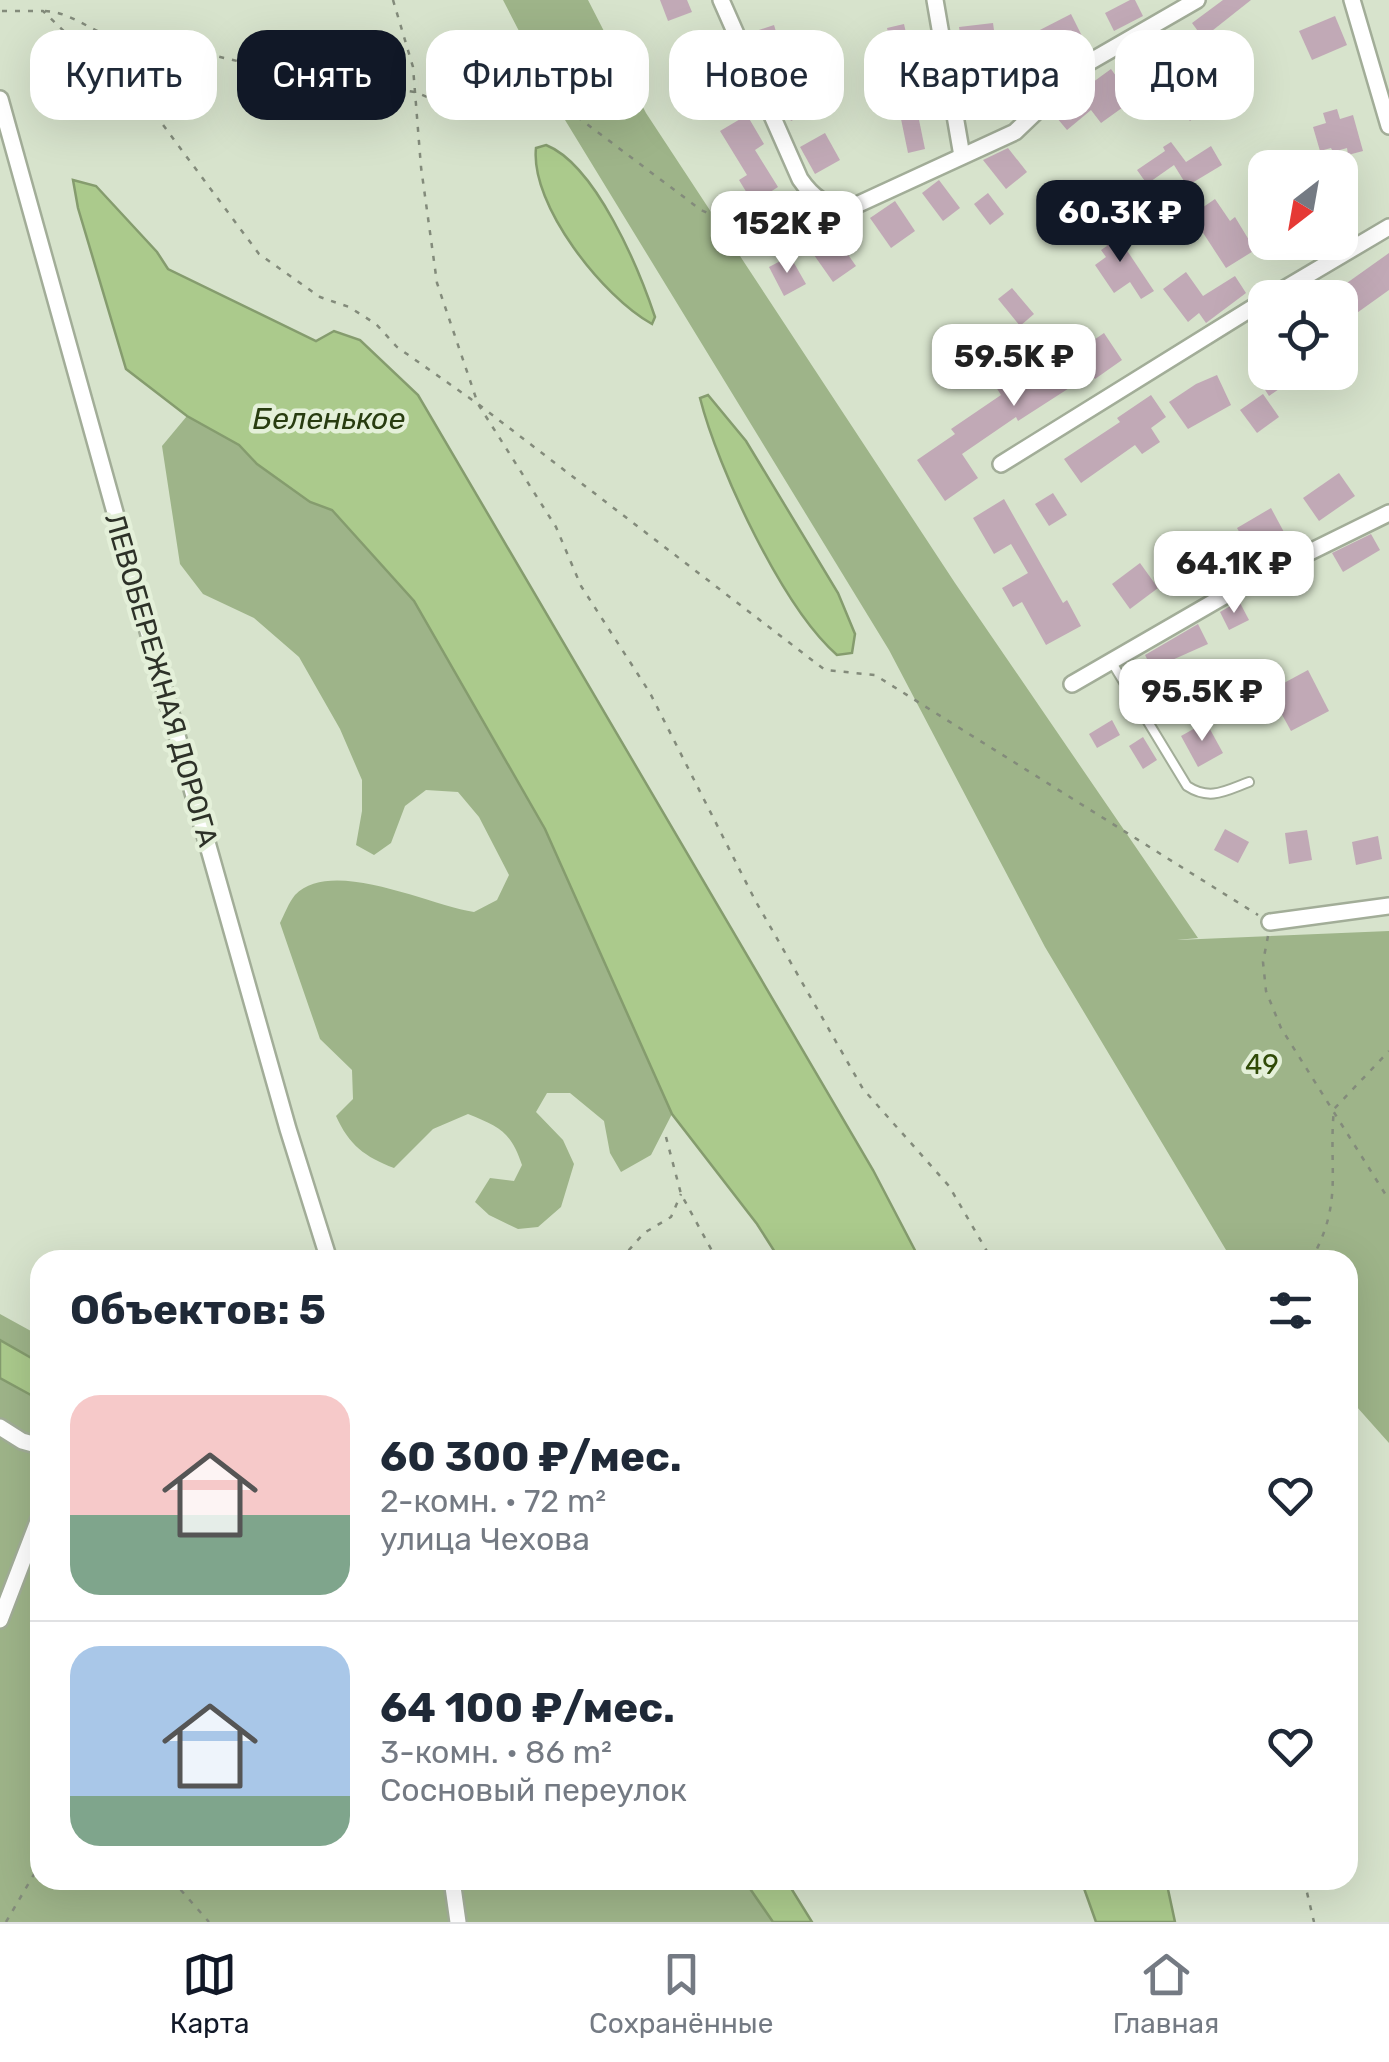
<!DOCTYPE html>
<html lang="ru">
<head>
<meta charset="utf-8">
<style>
  :root { --surface:#fff; --page:#f6f6f7; --text:#1f2937; --muted:#747a83; --line:#e0e1e3; --accent:#111827 }
  body { margin:0; font-family:Rubik,sans-serif; background:var(--page); color:var(--text); height:100vh; display:flex; flex-direction:column; font-size:38px; white-space:nowrap }
  * { box-sizing:border-box; margin:0 }
  p { font-size:32px; color:var(--muted) }
  .icon { flex:none; width:55px; height:55px; fill:none; stroke:currentColor; stroke-width:2; stroke-linecap:round; stroke-linejoin:round }
  .map { position:relative; flex:1; overflow:hidden }
  .side { position:absolute; left:30px; top:1250px; width:1328px; height:640px; display:flex; flex-direction:column; background:var(--surface); border-radius:30px; box-shadow:0 10px 40px #0002 }
  .side>* { flex:none }
  .top-card { position:absolute; left:30px; top:30px; width:1330px; height:90px; display:flex; gap:20px }
  .needle { width:65px; rotate:211deg }
  .controls { position:absolute; left:1248px; top:150px; display:grid; gap:20px }
  .controls a { display:grid; place-items:center; width:110px; height:110px; border-radius:20px; background:var(--surface); box-shadow:0 10px 40px #0002; font-size:50px }
  .price { position:absolute; translate:-50% -85px; padding:0 22px; border-radius:20px; background:#fff; color:#222; font-size:32px; line-height:65px; filter:drop-shadow(0 2px 5px #0008) }
  .price::after { content:''; position:absolute; left:50%; top:60px; width:30px; height:22px; margin-left:-15px; background:inherit; clip-path:polygon(0 0,100% 0,50% 100%) }
  .price.active { background:var(--accent); color:#fff }
  ul { padding:0; list-style:none }
  li { display:flex; align-items:center; gap:30px; height:250px; padding:0 40px }
  li+li { border-top:2px solid var(--line) }
  li span { display:grid; place-items:center; flex:none; width:280px; height:200px; border-radius:30px; color:#555 }
  li>.icon { margin-inline-start:auto }
  span .icon { width:120px; height:120px; fill:#fffc; stroke-width:1 }
  li b { font-size:42px }
  h2 { display:flex; justify-content:space-between; align-items:center; height:120px; padding:0 40px; font-size:42px }
  .tag { padding:0 35px; border-radius:30px; background:var(--surface); box-shadow:0 10px 40px #0002; font-size:35px; line-height:90px }
  .tag.active { background:var(--accent); color:#fff }
  .tabs { display:flex; justify-content:space-around; align-items:center; height:140px; border-top:2px solid var(--line); background:var(--surface); font-size:28px; color:var(--muted) }
  .tabs a { display:grid; justify-items:center; gap:5px }
  .tabs .active { color:var(--accent) }
  .map>svg:first-child { display:block }
</style>
</head>
<body>
<div class="map">
<svg width="1389" height="1922" viewBox="0 0 1389 1922">
  <rect width="100%" height="100%" fill="#d7e3cc"/>
  <g fill="#9eb489">
    <polygon points="503,0 588,0 646,113 955,583 1198,938 1177,940 1389,931 1389,1443 1348,1397 1348,1260 1232,1260 1045,947 889,650 565,120"/>
    <path d="M187 416 239 445 257 465 310 502 332 510 414 601 545 829 672 1114 651 1155 621 1172 610 1153 604 1121 570 1093H547L536 1112 563 1140 574 1164 561 1207 538 1227 518 1229 489 1215 475 1202 490 1178 514 1181 522 1165C511 1132 500 1127 468 1114L433 1129 394 1168C365 1157 349 1145 336 1116L353 1099 352 1070 320 1039 280 923C284 915 289 902 295 895 332 857 428 905 474 912L497 900 509 875 479 817 458 792 426 790 405 806 391 843 374 855 356 845 362 811V780L340 729 299 657 254 618 203 594 180 564 162 446Z"/>
    <polygon points="0,1314 40,1336 40,1880 744,1880 773,1922 0,1922"/>
  </g>
  <g fill="#abca8c" stroke="#859c6e" stroke-width="2.5">
    <path d="M546 145C596 165 639 269 655 317L652 324C603 297 530 205 536 148Z"/>
    <polygon points="73,180 96,186 157,252 168,269 316,341 334,331 360,340 418,395 873,1170 920,1260 780,1260 757,1224 672,1114 545,829 414,601 332,510 310,502 257,464 239,445 187,416 126,369 78,208"/>
    <path d="M708 395 746 441 838 593 855 634 852 653 837 655C783 608 718 469 700 398Z"/>
    <polygon points="0,1340 40,1363 40,1400 0,1378"/>
    <polygon points="744,1880 786,1880 812,1922 773,1922"/>
    <polygon points="1081,1880 1166,1880 1175,1922 1096,1922"/>
  </g>
  <g fill="#c1a9b6">
    <polygon points="660,0 687,0 692,12 668,21"/>
    <polygon points="1130,0 1135,0 1143,16 1114,31 1105,13"/>
    <polygon points="1223,0 1251,0 1203,38 1192,23"/>
    <polygon points="1071,14 1084,40 1047,59 1034,33"/>
    <polygon points="1335,16 1347,45 1312,60 1299,31"/>
    <polygon points="993,23 999,67 1010,64 1021,105 994,112 989,91 970,96 959,27"/>
    <polygon points="904,24 910,50 893,54 887,28"/>
    <polygon points="774,25 781,48 763,53 756,31"/>
    <polygon points="708,39 719,63 687,78 675,54"/>
    <polygon points="1173,46 1185,72 1156,85 1144,59"/>
    <polygon points="1111,69 1133,100 1101,123 1091,110 1067,130 1052,112"/>
    <polygon points="911,81 925,149 908,153 894,85"/>
    <polygon points="809,87 819,107 791,121 781,100"/>
    <polygon points="1189,87 1206,107 1190,121 1173,101"/>
    <polygon points="1337,109 1340,119 1353,115 1363,151 1348,155 1347,148 1333,152 1331,148 1320,151 1313,127 1326,123 1323,113"/>
    <polygon points="747,115 764,144 755,150 778,187 753,203 739,180 747,175 720,131"/>
    <polygon points="825,133 840,160 815,174 800,147"/>
    <polygon points="1171,142 1186,162 1211,146 1222,165 1187,186 1174,165 1147,184 1137,170 1165,151 1163,147"/>
    <polygon points="1008,148 1027,172 1006,189 983,160"/>
    <polygon points="939,180 960,208 943,221 922,193"/>
    <polygon points="1182,192 1196,212 1215,199 1230,221 1235,217 1255,250 1226,268 1194,219 1184,225 1169,201"/>
    <polygon points="988,193 1004,214 990,225 974,204"/>
    <polygon points="895,201 915,231 891,248 870,218"/>
    <polygon points="1108,222 1154,291 1141,299 1130,282 1114,293 1095,265 1106,257 1101,250 1107,246 1096,229"/>
    <polygon points="837,239 856,266 833,282 814,255"/>
    <polygon points="1389,253 1389,290 1354,315 1337,290"/>
    <polygon points="790,256 806,284 784,296 769,267"/>
    <polygon points="1186,272 1203,296 1235,276 1246,293 1206,323 1199,313 1188,322 1163,289"/>
    <polygon points="1012,288 1034,314 1020,326 998,299"/>
    <polygon points="1104,333 1122,360 1095,379 1091,374 1018,421 1016,417 962,454 978,478 945,501 917,460 955,434 951,429 1001,395 996,387 1054,349 1062,362"/>
    <polygon points="1265,354 1265,372 1304,372 1269,396 1249,365"/>
    <polygon points="1217,375 1231,405 1188,429 1169,402 1196,384"/>
    <polygon points="1263,394 1279,417 1257,433 1240,410"/>
    <polygon points="1151,395 1166,417 1151,428 1160,442 1142,454 1135,445 1081,483 1064,459 1120,422 1117,418"/>
    <polygon points="1339,473 1355,496 1319,521 1303,498"/>
    <polygon points="1053,493 1067,515 1049,526 1035,504"/>
    <polygon points="1004,499 1063,603 1067,600 1081,626 1046,645 1022,602 1013,607 1002,588 1028,573 1011,544 994,554 973,518"/>
    <polygon points="1271,508 1285,534 1251,553 1237,528"/>
    <polygon points="1371,534 1380,550 1343,572 1332,553"/>
    <polygon points="1210,535 1227,559 1193,583 1176,558"/>
    <polygon points="1140,563 1158,588 1130,609 1112,584"/>
    <polygon points="1239,601 1249,620 1229,630 1220,612"/>
    <polygon points="1198,624 1208,644 1152,669 1145,655"/>
    <polygon points="1308,670 1329,711 1291,731 1269,691"/>
    <polygon points="1112,720 1120,735 1097,748 1089,734"/>
    <polygon points="1206,722 1223,753 1198,767 1181,736"/>
    <polygon points="1143,737 1157,760 1143,769 1129,746"/>
    <polygon points="1225,829 1249,842 1238,863 1214,850"/>
    <polygon points="1307,830 1312,860 1289,864 1285,833"/>
    <polygon points="1378,836 1382,859 1356,865 1352,842"/>
  </g>
  <g fill="none" stroke-linecap="round" stroke-linejoin="round">
    <defs>
      <path id="lane" d="M1111 661 1187 786C1210 801 1225 791 1249 782"/>
      <g id="street">
        <path d="M721 0 800 179C813 198 826 207 850 208L1015 132 1086 64 1197 0"/>
        <polyline points="935,0 962,156"/>
        <polyline points="1352,0 1389,126"/>
        <polyline points="0,99 190,782 288,1129 329,1260"/>
        <polyline points="1269,298 1389,227"/>
        <polyline points="1001,464 1265,300"/>
        <polyline points="1072,684 1245,584 1389,513"/>
        <polyline points="1270,922 1389,906"/>
        <polyline points="0,1427 22,1441 40,1446"/>
        <polyline points="0,1620 40,1516"/>
        <polyline points="452,1880 458,1922"/>
      </g>
    </defs>
    <use href="#lane" stroke="#a2ad98" stroke-width="12"/>
    <use href="#street" stroke="#a2ad98" stroke-width="20"/>
    <g stroke="#838b7b" stroke-width="2.5" stroke-dasharray="5 8" stroke-linecap="butt">
      <polyline points="393,0 413,67 421,167 437,283 478,404 556,527 581,586 650,693 755,900 863,1089 949,1186 992,1260"/>
      <polyline points="2,11 43,11 108,74 140,94 259,254 320,297 349,307 376,324 397,347 478,404 825,670 875,675 1258,915"/>
      <path d="M45 11C67 12 83 25 104 34 124 43 161 51 181 48L259 66 301 65 382 88 415 92 478 118 551 97 701 210 751 233 789 214 795 197"/>
      <polyline points="1268,936 1263,962 1266,991 1281,1028 1389,1200"/>
      <polyline points="666,1137 681,1194 717,1260"/>
      <polyline points="620,1260 644,1233 671,1217 681,1194"/>
      <path d="M1311 1260C1344 1202 1328 1169 1334 1109L1389 1051"/>
      <polyline points="172,1880 209,1922"/>
      <polyline points="1304,1880 1314,1922"/>
      <polyline points="6,1922 40,1864"/>
    </g>
    <use href="#lane" stroke="#fff" stroke-width="8"/>
    <use href="#street" stroke="#fff" stroke-width="15"/>
  </g>
  <g text-anchor="middle" stroke-width="9" stroke-linejoin="round" paint-order="stroke">
    <g font-size="28" fill="#2d3128" stroke="#e4f0d9">
      <text transform="translate(162 680) rotate(74)" y="10">ЛЕВОБЕРЕЖНАЯ ДОРОГА</text>
    </g>
    <g font-size="28" fill="#304b07" stroke="#e4f0d9">
      <text x="1262" y="1074">49</text>
    </g>
    <g font-size="30" font-style="italic" fill="#283c10" stroke="#e4f0d9">
      <text x="329" y="429">Беленькое</text>
    </g>
  </g>
</svg>
<div class="controls">
<a><svg class="needle" viewBox="-14 -14 28 28"><path d="M0-13l5 13h-10z" fill="#e53935"/><path d="M0 13l5-13h-10z" fill="#747a83"/></svg></a>
<a><svg class="icon" aria-label="locate" viewBox="0 0 24 24"><circle cx="12" cy="12" r="6"/><path d="M12 2v4M12 18v4M2 12h4M18 12h4"/></svg></a>
</div>
<b class="price active" style="left:1120px;top:265px">60.3K ₽</b>
<b class="price" style="left:787px;top:276px">152K ₽</b>
<b class="price" style="left:1014px;top:409px">59.5K ₽</b>
<b class="price" style="left:1234px;top:616px">64.1K ₽</b>
<b class="price" style="left:1202px;top:744px">95.5K ₽</b>
<div class="top-card">
<a class="tag">Купить</a>
<a class="tag active">Снять</a>
<a class="tag">Фильтры</a>
<a class="tag">Новое</a>
<a class="tag">Квартира</a>
<a class="tag">Дом</a>
</div>
<section class="side">
<h2>Объектов: 5<svg class="icon" aria-label="filters" viewBox="0 0 24 24"><path d="M4 7h16M4 17h16"/><circle cx="9" cy="7" r="2"/><circle cx="15" cy="17" r="2"/></svg></h2>
<ul>
<li><span style="background:linear-gradient(#f6c9c9 60%,#7fa58c 0)"><svg class="icon" aria-label="home" viewBox="0 0 24 24"><path d="M3 11l9-7 9 7M6 9v11h12V9"/></svg></span><div><b>60 300 ₽/мес.</b><p>2-комн. · 72 m²</p><p>улица Чехова</p></div><svg class="icon" aria-label="heart" viewBox="0 0 24 24"><path d="M12 20l-8-8c-3-5 5-10 8-4 3-6 11-1 8 4z"/></svg></li>
<li><span style="background:linear-gradient(#a9c7e8 75%,#7fa58c 0)"><svg class="icon" aria-label="home" viewBox="0 0 24 24"><path d="M3 11l9-7 9 7M6 9v11h12V9"/></svg></span><div><b>64 100 ₽/мес.</b><p>3-комн. · 86 m²</p><p>Сосновый переулок</p></div><svg class="icon" aria-label="heart" viewBox="0 0 24 24"><path d="M12 20l-8-8c-3-5 5-10 8-4 3-6 11-1 8 4z"/></svg></li>
</ul>
</section>
</div>
<nav class="tabs">
<a class="active"><svg class="icon" aria-label="map" viewBox="0 0 24 24"><path d="M3 6l6-2 6 2 6-2v14l-6 2-6-2-6 2zM9 4v14M15 6v14"/></svg>Карта</a>
<a><svg class="icon" aria-label="saved" viewBox="0 0 24 24"><path d="M7 4h10v16l-5-4-5 4z"/></svg>Сохранённые</a>
<a><svg class="icon" aria-label="home" viewBox="0 0 24 24"><path d="M3 11l9-7 9 7M6 9v11h12V9"/></svg>Главная</a>
</nav>
</body>
</html>
